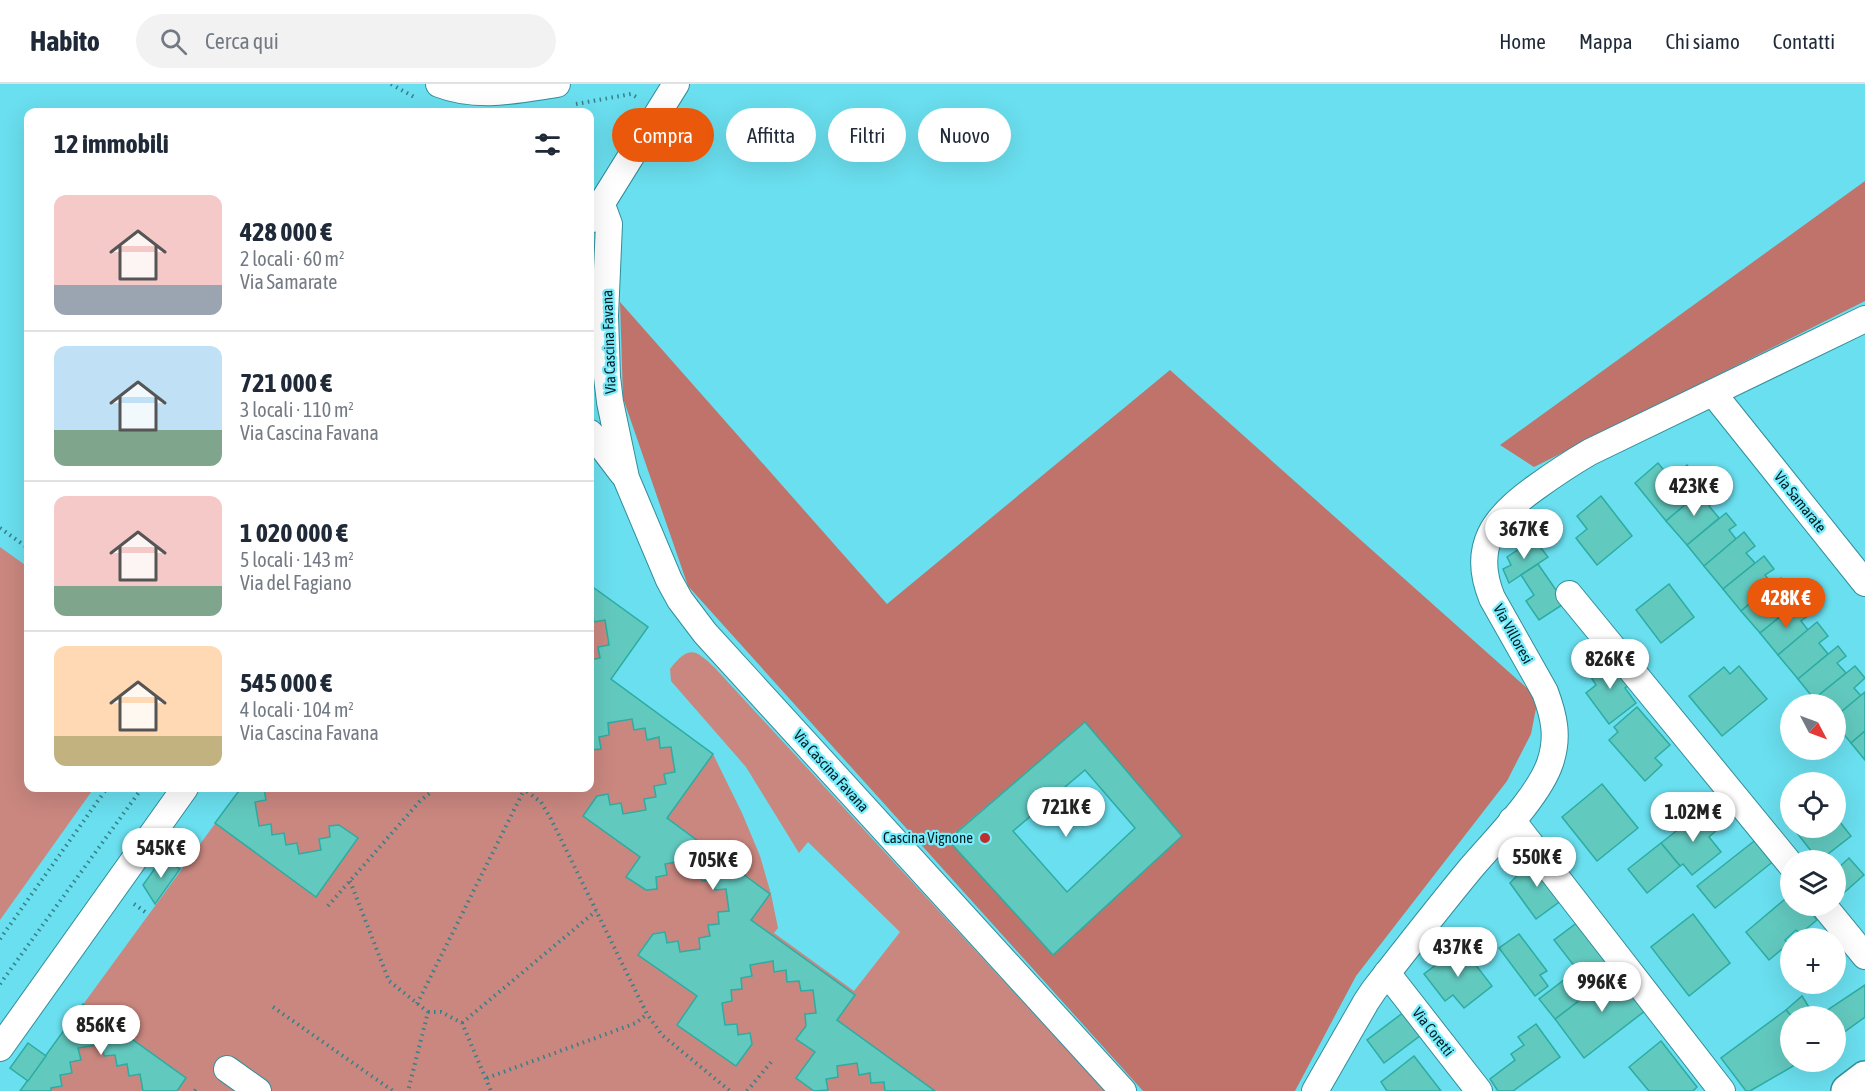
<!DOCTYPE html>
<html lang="it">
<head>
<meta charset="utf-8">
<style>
  :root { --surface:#fff; --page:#f2f2f3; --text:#1f2937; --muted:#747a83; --line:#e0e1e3; --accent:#ea580c }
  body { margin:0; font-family:"Asap Condensed",sans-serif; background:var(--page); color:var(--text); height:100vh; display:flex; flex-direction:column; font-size:22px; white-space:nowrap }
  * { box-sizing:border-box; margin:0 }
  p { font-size:20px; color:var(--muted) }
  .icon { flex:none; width:33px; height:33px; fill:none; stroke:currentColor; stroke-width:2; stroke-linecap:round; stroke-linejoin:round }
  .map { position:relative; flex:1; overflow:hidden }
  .side { position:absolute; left:24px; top:24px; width:570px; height:684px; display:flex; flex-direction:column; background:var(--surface); border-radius:12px; box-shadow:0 6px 24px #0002 }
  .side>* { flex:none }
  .banner { position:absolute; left:612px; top:24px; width:570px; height:54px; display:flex; gap:12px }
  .needle { width:39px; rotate:131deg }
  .fabs { position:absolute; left:1780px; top:610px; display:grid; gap:12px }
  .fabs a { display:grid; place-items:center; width:66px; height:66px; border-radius:50%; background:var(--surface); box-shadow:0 6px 24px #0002; font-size:30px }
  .price { position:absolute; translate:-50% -51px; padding:0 14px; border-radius:21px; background:#fff; color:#222; font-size:20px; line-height:39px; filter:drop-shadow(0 2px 3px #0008) }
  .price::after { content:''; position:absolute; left:50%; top:36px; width:18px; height:14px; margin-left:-9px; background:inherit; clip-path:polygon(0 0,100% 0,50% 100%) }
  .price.selected { background:var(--accent); color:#fff }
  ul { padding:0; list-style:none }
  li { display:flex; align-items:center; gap:18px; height:150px; padding:0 30px }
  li+li { border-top:2px solid var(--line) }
  li span { display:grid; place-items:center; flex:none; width:168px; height:120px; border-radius:12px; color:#555 }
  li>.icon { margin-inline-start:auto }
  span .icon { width:72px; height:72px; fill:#fffc; stroke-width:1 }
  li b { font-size:26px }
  h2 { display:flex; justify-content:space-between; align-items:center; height:72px; padding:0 30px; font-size:26px }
  .pill { padding:0 21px; border-radius:27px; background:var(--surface); box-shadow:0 6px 24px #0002; font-size:21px; line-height:54px }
  .pill.selected { background:var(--accent); color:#fff }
  header { display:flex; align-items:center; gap:36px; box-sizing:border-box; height:84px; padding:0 30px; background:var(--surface); border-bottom:2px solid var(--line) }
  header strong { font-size:28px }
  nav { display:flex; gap:33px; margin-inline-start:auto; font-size:21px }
  .search { width:420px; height:54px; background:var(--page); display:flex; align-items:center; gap:15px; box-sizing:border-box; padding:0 21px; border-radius:33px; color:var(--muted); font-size:22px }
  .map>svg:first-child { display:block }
</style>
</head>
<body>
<header>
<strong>Habito</strong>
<div class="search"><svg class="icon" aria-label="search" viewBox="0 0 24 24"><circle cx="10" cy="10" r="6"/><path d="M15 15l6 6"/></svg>Cerca qui</div>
<nav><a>Home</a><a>Mappa</a><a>Chi siamo</a><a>Contatti</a></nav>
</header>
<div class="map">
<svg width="1865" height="1007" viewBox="0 0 1865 1007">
  <rect width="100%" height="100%" fill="#6adfef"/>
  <g fill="#c9877f">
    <polygon points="0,463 28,483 28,704 94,704 0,836"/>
    <path d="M590 501 648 543 611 595 713 670 742 729 760 772 771 810 778 844 774 849 854 907 900 848 808 758 799 769 746 683 671 597 670 585C689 561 695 565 715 584L1105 1007H20L241 704H590Z"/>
  </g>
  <g fill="#bf736a" fill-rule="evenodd">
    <polygon points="1865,97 1865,217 1534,383 1500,361"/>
    <path d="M620 218 887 520 1170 286 1538 614 1531 650 1507 697 1356 892 1295 1007H1143L688 502 623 314ZM1085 638 1182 752 1053 871 948 755Z"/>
  </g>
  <g fill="#62c9bf" stroke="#2caca2" stroke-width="1.5" fill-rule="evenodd">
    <polygon points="1658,379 1671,395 1687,381 1706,403 1666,437 1635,399"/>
    <polygon points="1706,403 1717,416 1709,422 1719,434 1687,461 1666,437"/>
    <polygon points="1601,412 1632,452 1597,481 1576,454 1587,445 1577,432"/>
    <polygon points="1726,429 1736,441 1729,446 1736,455 1704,482 1687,461"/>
    <polygon points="1744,448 1755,462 1746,469 1755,479 1723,505 1704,482"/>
    <polygon points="1534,455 1548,473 1509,499 1503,485 1511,481 1507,473"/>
    <polygon points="1764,472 1774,485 1765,491 1772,500 1741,527 1723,505"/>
    <polygon points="1538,480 1565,519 1539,536 1526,517 1534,511 1521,491"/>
    <polygon points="1781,494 1791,506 1782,513 1791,524 1760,549 1741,527"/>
    <polygon points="1669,500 1694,533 1661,559 1636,526"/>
    <polygon points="590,501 648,543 611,595 713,670 667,734 770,810 751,836 855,911 837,936 935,1007 885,1007 884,998 871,999 870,989 859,991 857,979 837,982 838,993 826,995 828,1006 814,1007 796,994 815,968 796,955 806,942 805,930 816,929 813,906 801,907 799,897 787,898 786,886 774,888 773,877 750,881 752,892 741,894 742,905 731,906 732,917 722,919 725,941 737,940 738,951 750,949 752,960 736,982 677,941 697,912 638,871 653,850 665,848 667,859 678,857 680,868 700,865 699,854 710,852 708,841 719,840 718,828 729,827 726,805 715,806 713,796 702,797 700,786 689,788 687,776 665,780 667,791 656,793 657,805 646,806 626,793 640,773 583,732 597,712 608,710 610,721 621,719 623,730 646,726 644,715 656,713 654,702 666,700 664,690 675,688 671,663 660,664 659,653 647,656 645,644 634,646 632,635 608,639 609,651 599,653 601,665 590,666 590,576 600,574 598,563 609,561 605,536 594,538 592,526 590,527"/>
    <polygon points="1798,518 1809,531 1801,537 1808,546 1778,571 1760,549"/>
    <polygon points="1817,538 1828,552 1819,559 1828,570 1798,595 1778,571"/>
    <polygon points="1838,562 1846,572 1837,579 1846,589 1814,615 1798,595"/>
    <polygon points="1594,575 1602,577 1612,587 1619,582 1632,599 1625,604 1636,619 1609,640 1586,609 1596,601 1586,585"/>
    <polygon points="1739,582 1767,615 1722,652 1689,612 1724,583 1730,590"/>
    <polygon points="1855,582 1865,594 1854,604 1861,612 1836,632 1836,621 1819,621 1814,615"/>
    <polygon points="1865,608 1865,647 1851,659 1836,641 1836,632"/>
    <polygon points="1637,623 1670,661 1655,674 1662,681 1645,697 1609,656 1618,648 1614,643"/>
    <path d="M1085 638 1182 752 1053 871 948 756ZM1085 686 1135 744 1067 808 1013 747Z"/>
    <polygon points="1865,647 1865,676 1851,659"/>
    <polygon points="1602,700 1638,744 1597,777 1562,733"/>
    <polygon points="241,704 274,704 264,705 266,716 255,718 259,742 271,740 272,751 284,749 286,761 297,759 299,770 321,766 319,755 330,753 329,742 339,741 358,754 316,813 215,739"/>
    <polygon points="1703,726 1718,745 1709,753 1721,768 1692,791 1683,780 1680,782 1661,759"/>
    <polygon points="1836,733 1851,752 1819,777 1793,744 1836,744"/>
    <polygon points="1758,754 1775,776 1715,824 1697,802"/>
    <polygon points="1661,759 1680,782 1647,809 1628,785"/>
    <polygon points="1536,772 1566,813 1536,835 1510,799"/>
    <polygon points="163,773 180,785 155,820 143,801"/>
    <polygon points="1849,774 1864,791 1838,814 1836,812 1836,786"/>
    <polygon points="1791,810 1791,822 1806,822 1817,836 1800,850 1796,846 1785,856 1788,860 1769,876 1746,848"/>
    <polygon points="1693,830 1730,879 1689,912 1651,863"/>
    <polygon points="1582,835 1620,885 1593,906 1554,856"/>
    <polygon points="1519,850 1547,887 1540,891 1548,902 1535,912 1499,864"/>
    <polygon points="1461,862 1492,902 1464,924 1453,911 1445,917 1424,890"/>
    <polygon points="1620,885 1650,923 1584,974 1555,935"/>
    <polygon points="1577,886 1593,906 1555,935 1539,915"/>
    <polygon points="1865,901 1865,933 1836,954 1836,933 1817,933"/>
    <polygon points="1802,912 1815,933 1792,933 1786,926"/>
    <polygon points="83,920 186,994 177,1007 143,1007 140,990 129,992 127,980 117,982 115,971 104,972 102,960 78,964 81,976 70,978 72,989 60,991 62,1002 51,1004 51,1007 20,1007"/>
    <polygon points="1786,926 1792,933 1791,978 1800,978 1750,1007 1746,1007 1721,974"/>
    <polygon points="1404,928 1421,951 1384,979 1367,956"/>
    <polygon points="1536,940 1560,973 1513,1007 1498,1007 1490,995 1515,976 1511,970 1524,961 1518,953"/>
    <polygon points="1661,957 1697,1003 1693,1007 1649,1007 1629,983"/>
    <polygon points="28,959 46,972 28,997 10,984"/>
    <polygon points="1414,972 1441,1007 1387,1007 1381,998"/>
  </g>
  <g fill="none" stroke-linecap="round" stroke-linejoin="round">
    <defs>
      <g id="street">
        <path d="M439 0C478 15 517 6 557 0"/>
        <polyline points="602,121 609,140 605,232 607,293 610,318 626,394 669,496 680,516 705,549 1123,1007"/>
        <polyline points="592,135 676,0"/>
        <polyline points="1713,309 1865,499"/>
        <polyline points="590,349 600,360 622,389"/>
        <polyline points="1569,510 1791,781"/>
        <polyline points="1512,736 1722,1007"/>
        <polyline points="1824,822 1865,872"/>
        <polyline points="1387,889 1479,1007"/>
        <polyline points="0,964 185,704"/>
        <polyline points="227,985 258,1007"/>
        <path d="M1315 1007 1366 918 1374 906C1406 865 1438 824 1471 784 1495 756 1539 712 1550 679 1559 653 1554 632 1545 608L1492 514C1471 463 1494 433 1535 404 1553 391 1571 379 1590 368L1865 235"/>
      </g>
      <polyline id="secondary" points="1848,1007 1865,994"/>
    </defs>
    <use href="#street" stroke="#328e9a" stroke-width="28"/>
    <use href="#secondary" stroke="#328e9a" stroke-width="36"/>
    <g stroke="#377f89" stroke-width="4" stroke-dasharray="1.5 4.5" stroke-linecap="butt">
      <polyline points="391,0 414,13"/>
      <polyline points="576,20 631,10 638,14"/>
      <polyline points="0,444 28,464"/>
      <polyline points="522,704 541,718 551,735 647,930 662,951 730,1007"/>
      <polyline points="350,797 389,897 428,928 408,1007"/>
      <polyline points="134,820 148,830"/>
      <polyline points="328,822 420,717 436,704"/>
      <polyline points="0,855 107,704"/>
      <polyline points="0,900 142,704"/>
      <polyline points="417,920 525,704"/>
      <polyline points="273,923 393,1007"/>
      <polyline points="428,928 441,928 462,939 491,1007"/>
      <polyline points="462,939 596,827"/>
      <polyline points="487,994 636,939 647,930"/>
      <polyline points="195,1007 198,1003"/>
      <polyline points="747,1007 772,977"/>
    </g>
    <use href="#street" stroke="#fff" stroke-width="26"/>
    <use href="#secondary" stroke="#fff" stroke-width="33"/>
  </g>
  <circle fill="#be2f2b" stroke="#78edfd" stroke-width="2" cx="985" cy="754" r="6"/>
  <g text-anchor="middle" stroke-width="4.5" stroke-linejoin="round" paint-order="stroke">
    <g font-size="15" fill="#041d21" stroke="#78edfd">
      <text transform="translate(609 258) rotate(-92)" y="5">Via Cascina Favana</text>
      <text transform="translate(1800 418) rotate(51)" y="5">Via Samarate</text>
      <text transform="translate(1513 550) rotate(61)" y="5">Via Villoresi</text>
      <text transform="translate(831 687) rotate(48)" y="5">Via Cascina Favana</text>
      <text transform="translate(1433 948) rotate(52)" y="5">Via Coretti</text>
    </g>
    <g font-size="15" fill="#041d21" stroke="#78edfd" text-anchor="end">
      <text x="973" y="759">Cascina Vignone</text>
    </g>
  </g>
</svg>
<div class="fabs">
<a><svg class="needle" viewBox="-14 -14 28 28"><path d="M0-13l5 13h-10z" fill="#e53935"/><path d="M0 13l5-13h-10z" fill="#747a83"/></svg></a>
<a><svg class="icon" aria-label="locate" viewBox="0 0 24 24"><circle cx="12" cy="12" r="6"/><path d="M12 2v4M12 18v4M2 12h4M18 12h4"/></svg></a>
<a><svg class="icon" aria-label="layers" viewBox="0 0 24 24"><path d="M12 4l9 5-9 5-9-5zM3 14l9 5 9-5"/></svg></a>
<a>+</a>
<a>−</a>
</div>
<b class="price" style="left:1694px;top:433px">423K €</b>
<b class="price" style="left:1524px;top:476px">367K €</b>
<b class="price selected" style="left:1786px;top:545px">428K €</b>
<b class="price" style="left:1610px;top:606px">826K €</b>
<b class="price" style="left:1066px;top:754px">721K €</b>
<b class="price" style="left:1693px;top:759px">1.02M €</b>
<b class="price" style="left:161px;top:795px">545K €</b>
<b class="price" style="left:1537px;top:804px">550K €</b>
<b class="price" style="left:713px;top:807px">705K €</b>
<b class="price" style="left:1458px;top:894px">437K €</b>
<b class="price" style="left:1602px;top:929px">996K €</b>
<b class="price" style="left:101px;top:972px">856K €</b>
<div class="banner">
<a class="pill selected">Compra</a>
<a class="pill">Affitta</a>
<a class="pill">Filtri</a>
<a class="pill">Nuovo</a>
</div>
<section class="side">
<h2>12 immobili<svg class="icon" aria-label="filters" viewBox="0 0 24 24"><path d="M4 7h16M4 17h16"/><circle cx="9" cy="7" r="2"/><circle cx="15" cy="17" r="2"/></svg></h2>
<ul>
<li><span style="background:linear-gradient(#f6c9c9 75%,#9aa5b1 0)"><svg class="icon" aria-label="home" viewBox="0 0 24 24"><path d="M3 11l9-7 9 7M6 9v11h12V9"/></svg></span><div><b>428 000 €</b><p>2 locali · 60 m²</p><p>Via Samarate</p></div></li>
<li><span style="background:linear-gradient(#bfe0f5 70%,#7fa58c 0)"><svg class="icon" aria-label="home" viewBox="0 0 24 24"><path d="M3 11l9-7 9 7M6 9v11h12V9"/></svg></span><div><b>721 000 €</b><p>3 locali · 110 m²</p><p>Via Cascina Favana</p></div></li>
<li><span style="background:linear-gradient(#f6c9c9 75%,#7fa58c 0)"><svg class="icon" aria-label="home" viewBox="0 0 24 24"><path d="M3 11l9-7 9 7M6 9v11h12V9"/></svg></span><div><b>1 020 000 €</b><p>5 locali · 143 m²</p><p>Via del Fagiano</p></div></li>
<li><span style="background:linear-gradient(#ffd9b3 75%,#c2b280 0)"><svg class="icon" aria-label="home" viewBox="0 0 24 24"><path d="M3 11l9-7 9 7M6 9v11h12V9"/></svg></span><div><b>545 000 €</b><p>4 locali · 104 m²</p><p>Via Cascina Favana</p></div></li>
</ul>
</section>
</div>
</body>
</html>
